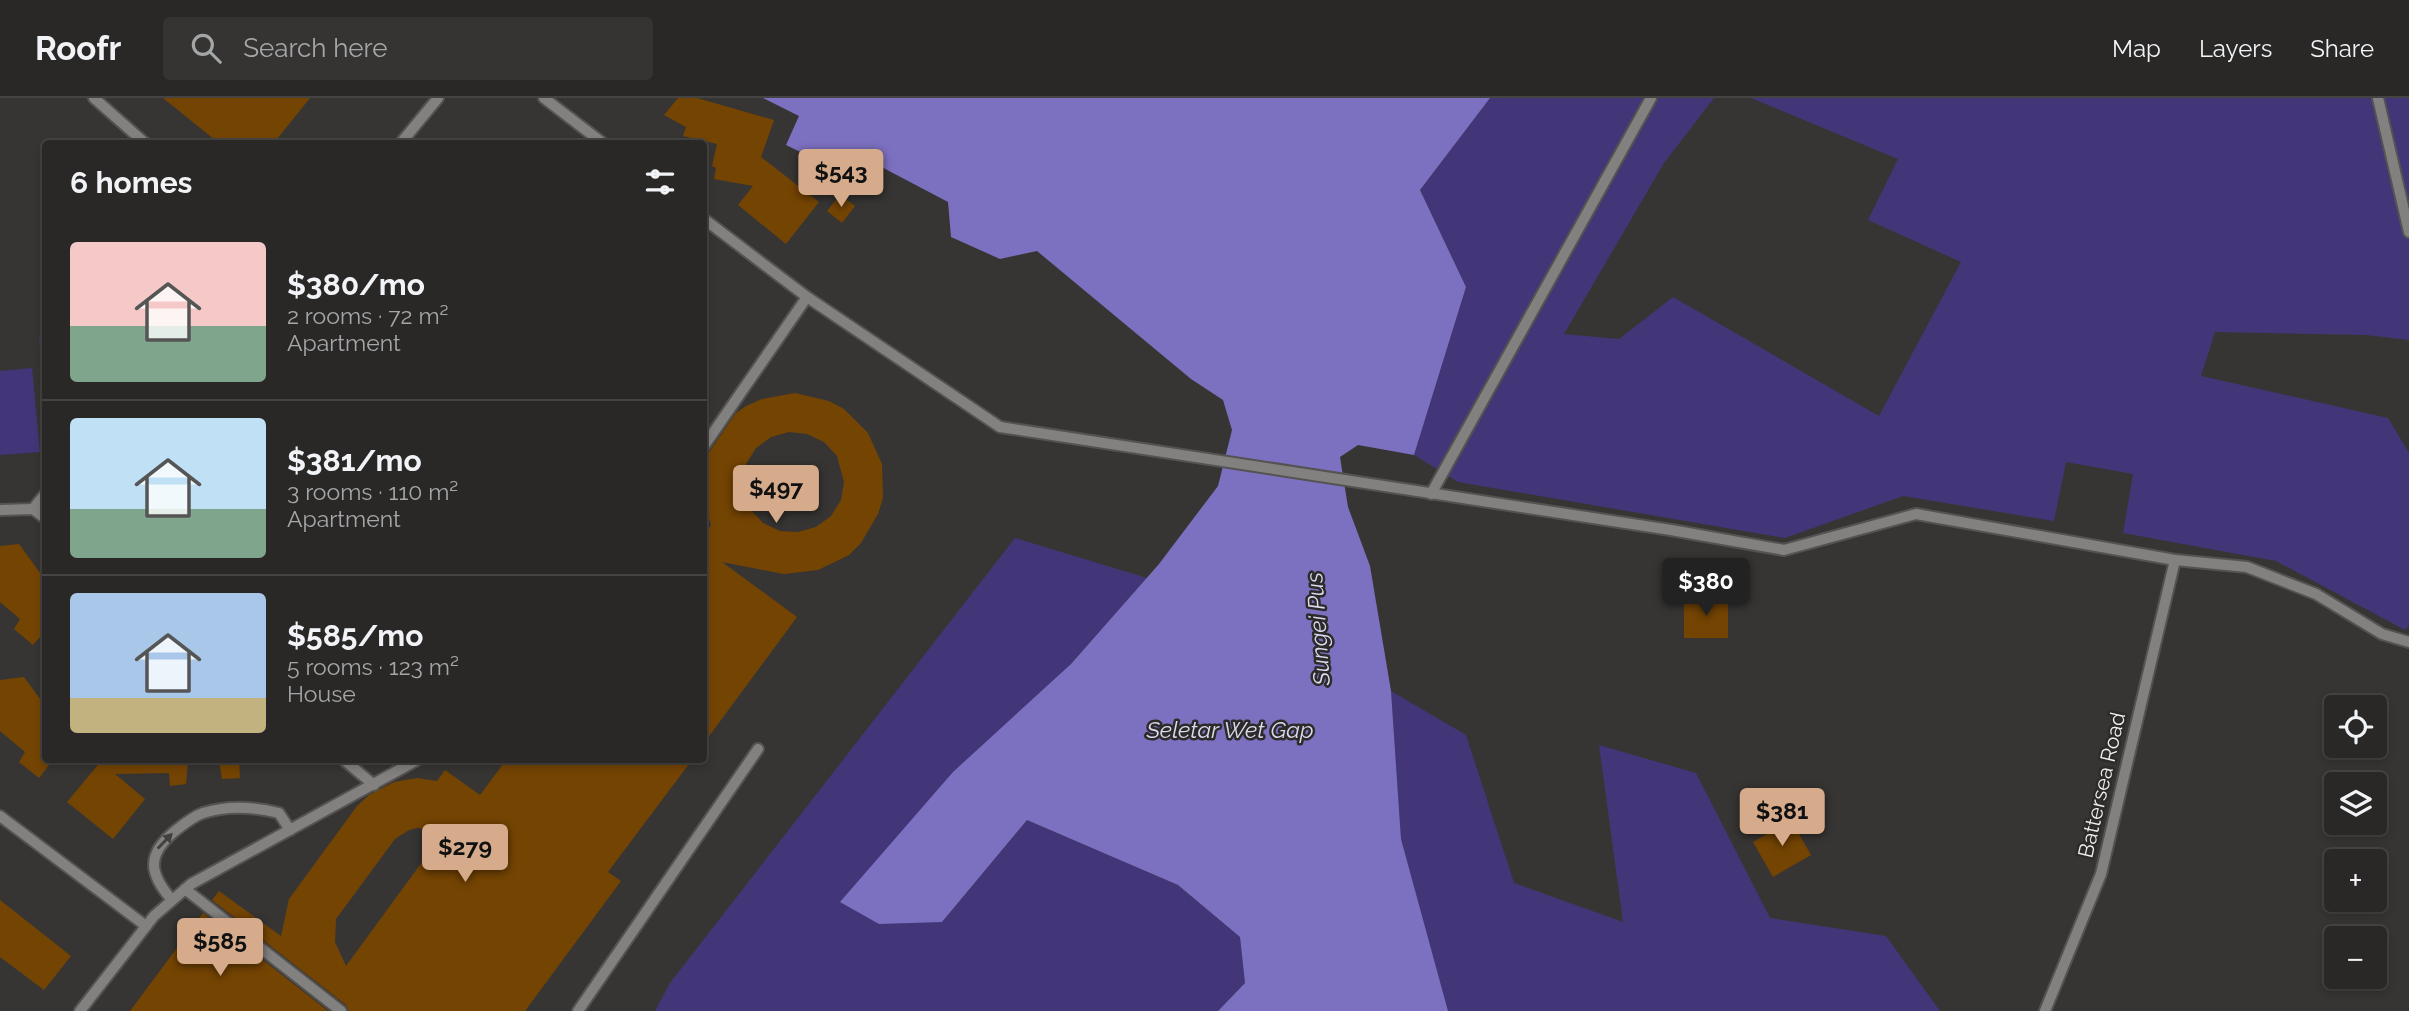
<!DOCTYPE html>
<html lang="en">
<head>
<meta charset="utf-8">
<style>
  :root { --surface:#292826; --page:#353432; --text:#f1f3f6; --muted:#a5a6a7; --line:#454443; --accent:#d6ab8b }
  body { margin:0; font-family:Raleway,sans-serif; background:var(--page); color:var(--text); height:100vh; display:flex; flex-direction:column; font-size:26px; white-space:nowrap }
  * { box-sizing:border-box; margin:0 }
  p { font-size:23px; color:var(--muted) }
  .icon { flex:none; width:38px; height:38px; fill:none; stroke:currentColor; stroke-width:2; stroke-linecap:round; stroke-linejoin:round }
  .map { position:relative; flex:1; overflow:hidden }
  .details { position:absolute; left:42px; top:42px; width:665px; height:623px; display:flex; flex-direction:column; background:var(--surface); border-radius:7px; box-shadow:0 4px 10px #0003,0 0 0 2px var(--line) }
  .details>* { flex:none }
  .fabs { position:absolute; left:2324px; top:597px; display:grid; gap:14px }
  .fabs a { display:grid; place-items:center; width:63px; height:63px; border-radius:7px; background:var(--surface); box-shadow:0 4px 10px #0003,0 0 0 2px var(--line); font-size:35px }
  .price { position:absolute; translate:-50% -60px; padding:0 16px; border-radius:7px; background:var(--accent); color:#111; font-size:23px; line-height:46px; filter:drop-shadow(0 2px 4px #0008) }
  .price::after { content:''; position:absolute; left:50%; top:42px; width:21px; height:16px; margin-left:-10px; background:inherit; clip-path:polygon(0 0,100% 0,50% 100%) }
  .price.on { background:#222; color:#fff }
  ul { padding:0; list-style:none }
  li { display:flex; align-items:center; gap:21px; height:175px; padding:0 28px }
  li+li { border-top:2px solid var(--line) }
  li span { display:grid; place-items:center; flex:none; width:196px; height:140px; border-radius:7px; color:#555 }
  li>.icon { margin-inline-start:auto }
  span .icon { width:84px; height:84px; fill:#fffc; stroke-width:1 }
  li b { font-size:30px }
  h2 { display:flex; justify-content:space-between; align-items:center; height:84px; padding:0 28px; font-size:30px }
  header { display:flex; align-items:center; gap:42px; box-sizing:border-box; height:98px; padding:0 35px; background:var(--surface); border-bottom:2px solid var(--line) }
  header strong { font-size:33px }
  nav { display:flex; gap:38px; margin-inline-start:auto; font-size:24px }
  .search { width:490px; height:63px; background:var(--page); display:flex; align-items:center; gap:18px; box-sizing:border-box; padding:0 24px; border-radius:7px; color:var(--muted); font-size:26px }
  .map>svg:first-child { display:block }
</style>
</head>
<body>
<header>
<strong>Roofr</strong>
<div class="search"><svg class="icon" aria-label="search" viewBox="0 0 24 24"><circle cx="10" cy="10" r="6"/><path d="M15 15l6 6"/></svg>Search here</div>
<nav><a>Map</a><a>Layers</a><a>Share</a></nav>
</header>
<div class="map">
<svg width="2409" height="913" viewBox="0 0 2409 913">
  <rect width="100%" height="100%" fill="#373533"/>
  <g fill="#433678">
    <polygon points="1490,0 1714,0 1664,65 1564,236 1619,241 1673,199 1879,318 1961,164 1868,122 1898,61 1751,0 2409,0 2409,242 2366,237 2215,234 2201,278 2388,320 2409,355 2409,527 2405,532 2276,463 2123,435 2133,376 2066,364 2054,423 1903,398 1785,440 1458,384 1414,357 1466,189 1420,92"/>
    <polygon points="39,239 45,239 45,301"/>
    <polygon points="32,270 40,354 0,357 0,273"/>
    <polygon points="1015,440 1147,480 1071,566 942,824 1027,722 1178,787 1240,839 1245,885 1218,913 655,913 670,885"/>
    <polygon points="1391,593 1466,637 1514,785 1623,824 1599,647 1696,675 1770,820 1886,838 1940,913 1448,913 1401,741"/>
  </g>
  <polygon fill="#7c70c0" points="763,0 1490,0 1420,92 1466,189 1414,357 1358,347 1340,359 1348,409 1370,468 1391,593 1401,741 1448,913 1218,913 1245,885 1240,839 1178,787 1027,722 942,824 879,826 840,804 953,674 1071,566 1159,466 1218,388 1232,332 1223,302 1191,281 1037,153 1000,161 951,139 948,104 872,64 837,72 786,47 799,18"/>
  <g fill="#744403" fill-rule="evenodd">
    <polygon points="163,0 310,0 273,46 220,46"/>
    <polygon points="678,0 697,0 774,22 761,59 819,104 786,146 738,107 753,88 714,81 716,70 712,68 717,46 683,38 686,29 664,17"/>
    <polygon points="840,97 855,108 842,125 827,113"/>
    <path d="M795 295 829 303 844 311 868 335 882 366 883 400 878 416 861 445 849 457 818 472 784 476 722 464 797 519 704 645V437L711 427 704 402 705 360 736 315 746 308 762 301ZM789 334 807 336 824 344 837 358 844 384 841 402 831 418 816 429 798 434 780 433 763 425 750 411 743 384 746 366 756 350 771 339Z"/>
    <polygon points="19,446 46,483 46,532 33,547 14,531 20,521 0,504 0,448"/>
    <rect x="1684" y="500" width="44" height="40"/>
    <polygon points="24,579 46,609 46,662 53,662 39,680 19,664 25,654 0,633 0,582"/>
    <polygon points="102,662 188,662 186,686 170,688 169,675 115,676 145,701 113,741 67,704"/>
    <polygon points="219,662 239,662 240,680 222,681"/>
    <path d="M506 662H692L608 774 621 783 525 913H349L346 907 212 802 219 793 281 838 289 801 357 708 369 697 394 684 417 680 437 683 445 672 480 697ZM417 730 444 734 346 868 335 844 336 821 395 741 409 732Z"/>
    <polygon points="1791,722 1811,757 1773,779 1753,744"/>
    <polygon points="0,802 71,858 44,892 0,859"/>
    <polygon points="203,815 328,913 130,913"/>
  </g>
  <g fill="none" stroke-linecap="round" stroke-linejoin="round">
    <defs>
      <g id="service">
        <polyline points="94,0 146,46"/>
        <polyline points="544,0 604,46"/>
        <polyline points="2378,0 2409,134"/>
        <polyline points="400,46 438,0"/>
        <polyline points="704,121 807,199 1000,329 1671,432 1784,452 1916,416 2175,462 2247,469 2316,496 2382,536 2409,544"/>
        <polyline points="704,348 807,199"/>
        <polyline points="1431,396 1651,0"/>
        <polyline points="33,411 46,395"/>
        <polyline points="0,412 33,411 46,421"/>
        <polyline points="344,662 374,687"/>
        <polyline points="0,718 146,828"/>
        <polyline points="185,791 341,913"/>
        <path d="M172 802C148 775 147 756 175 733 184 726 192 719 203 715 228 707 255 709 279 715L290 732"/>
        <polyline points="80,913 154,818 191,786 417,662"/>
        <polyline points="578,913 758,651"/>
        <polyline points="2045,913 2101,776 2175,462"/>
      </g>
    </defs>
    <use href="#service" stroke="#555351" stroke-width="14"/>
    <use href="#service" stroke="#828180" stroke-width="10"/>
  </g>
  <defs><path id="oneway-solid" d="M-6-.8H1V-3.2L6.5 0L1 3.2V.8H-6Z" transform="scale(1.75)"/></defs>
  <use fill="#42403f" href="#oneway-solid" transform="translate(165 743) rotate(-46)"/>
  <g text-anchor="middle" stroke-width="5" stroke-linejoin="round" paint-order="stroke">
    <g font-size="21" fill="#f0efed" stroke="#2d2b29">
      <text transform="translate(2102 687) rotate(-77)" y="7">Battersea Road</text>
    </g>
    <g font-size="23" font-style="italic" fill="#dcdaf0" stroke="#2d2b29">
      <text transform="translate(1318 531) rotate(-94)" y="8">Sungei Pus</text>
      <text x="1230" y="640">Seletar Wet Gap</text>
    </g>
  </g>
</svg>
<div class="fabs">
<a><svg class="icon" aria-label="locate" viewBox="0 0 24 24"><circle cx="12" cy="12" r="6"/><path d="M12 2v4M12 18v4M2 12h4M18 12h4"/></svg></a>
<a><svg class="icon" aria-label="layers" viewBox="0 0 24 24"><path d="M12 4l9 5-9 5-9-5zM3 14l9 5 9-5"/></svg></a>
<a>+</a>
<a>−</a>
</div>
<b class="price" style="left:841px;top:111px">$543</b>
<b class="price" style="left:776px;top:427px">$497</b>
<b class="price on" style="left:1706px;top:520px">$380</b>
<b class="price" style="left:1782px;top:750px">$381</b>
<b class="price" style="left:465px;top:786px">$279</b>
<b class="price" style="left:220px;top:880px">$585</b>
<section class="details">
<h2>6 homes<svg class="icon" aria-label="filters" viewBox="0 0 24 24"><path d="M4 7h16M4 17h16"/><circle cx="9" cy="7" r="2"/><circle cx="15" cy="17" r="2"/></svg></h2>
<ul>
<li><span style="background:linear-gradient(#f6c9c9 60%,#7fa58c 0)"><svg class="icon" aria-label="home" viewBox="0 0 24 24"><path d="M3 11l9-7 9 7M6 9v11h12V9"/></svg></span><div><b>$380/mo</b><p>2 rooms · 72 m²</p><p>Apartment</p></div></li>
<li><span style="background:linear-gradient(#bfe0f5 65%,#7fa58c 0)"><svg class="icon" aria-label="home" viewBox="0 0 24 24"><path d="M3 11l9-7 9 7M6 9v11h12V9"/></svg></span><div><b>$381/mo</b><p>3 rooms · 110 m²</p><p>Apartment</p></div></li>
<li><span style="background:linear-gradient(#a9c7e8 75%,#c2b280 0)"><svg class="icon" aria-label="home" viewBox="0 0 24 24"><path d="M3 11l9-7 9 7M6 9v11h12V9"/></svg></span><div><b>$585/mo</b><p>5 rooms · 123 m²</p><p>House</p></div></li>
</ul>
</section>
</div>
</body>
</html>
